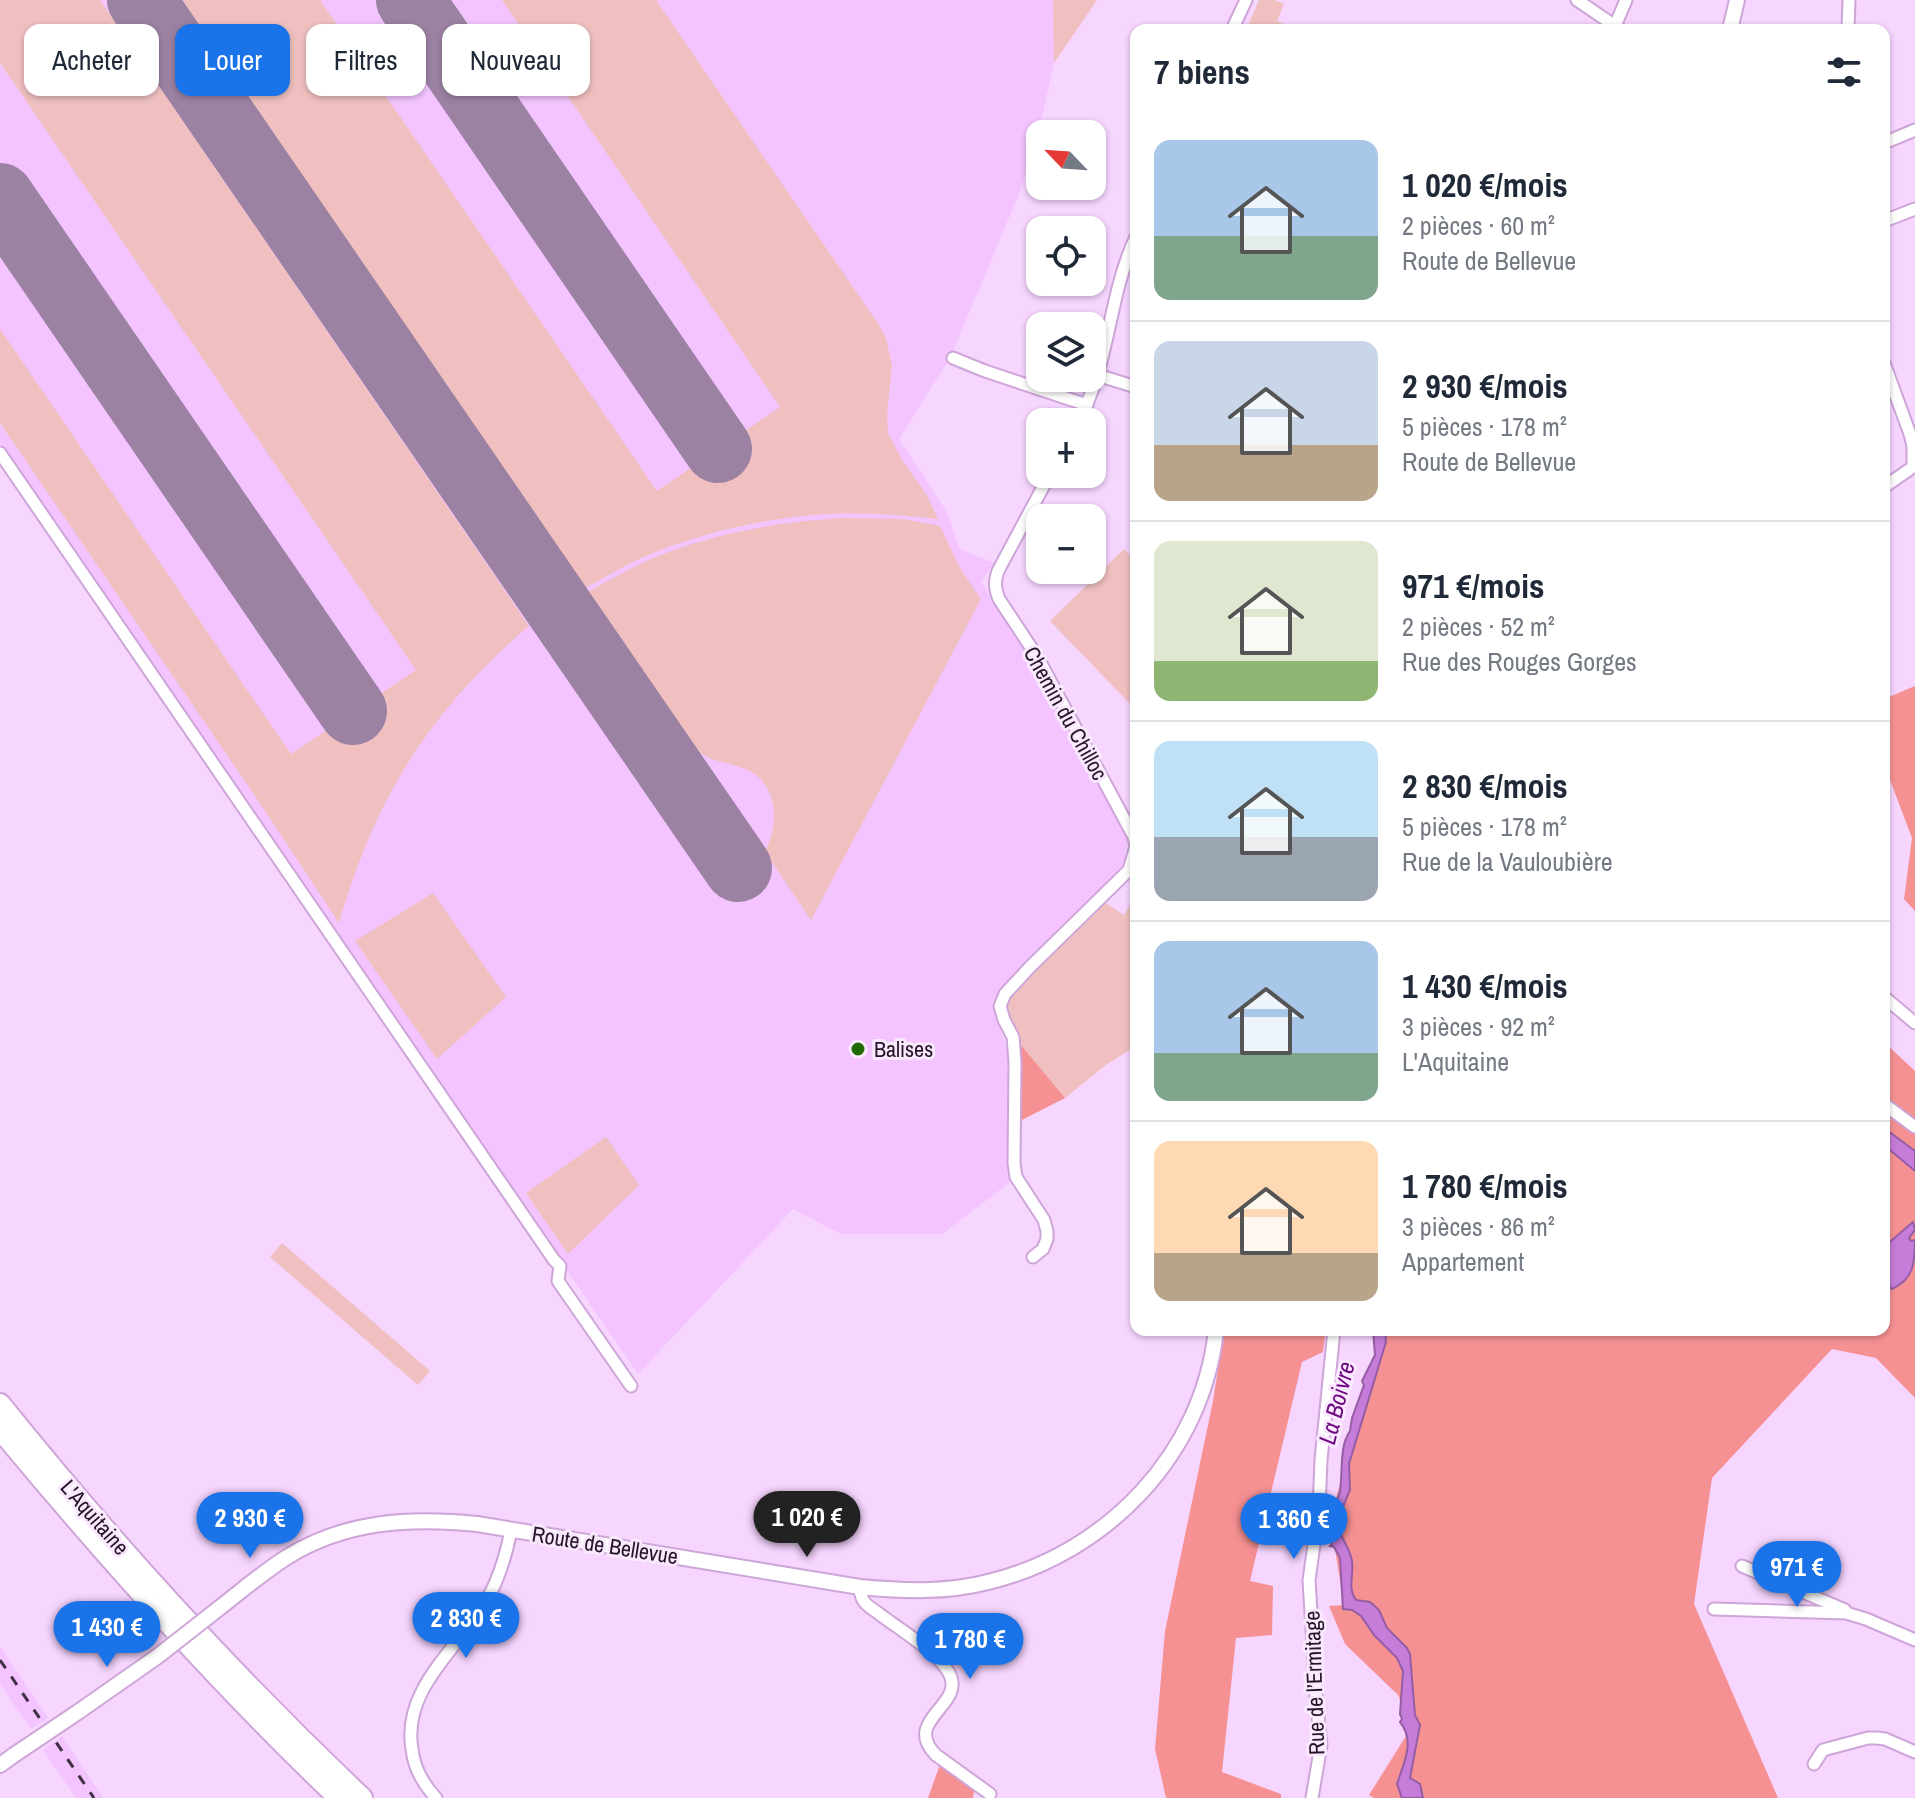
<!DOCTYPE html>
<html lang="fr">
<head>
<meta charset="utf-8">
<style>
  :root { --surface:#fff; --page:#f2f2f3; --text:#1f2937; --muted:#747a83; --line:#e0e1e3; --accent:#1a73e8 }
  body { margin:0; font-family:"Archivo Narrow",sans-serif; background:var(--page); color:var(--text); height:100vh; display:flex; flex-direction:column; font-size:30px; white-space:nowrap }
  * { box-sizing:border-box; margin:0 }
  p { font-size:26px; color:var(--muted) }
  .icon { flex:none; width:44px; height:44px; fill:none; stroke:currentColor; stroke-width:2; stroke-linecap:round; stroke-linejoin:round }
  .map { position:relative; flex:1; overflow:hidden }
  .sheet { position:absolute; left:1130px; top:24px; width:760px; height:1312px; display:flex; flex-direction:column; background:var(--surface); border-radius:16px; box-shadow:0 2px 6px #0004 }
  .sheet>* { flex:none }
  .guide { position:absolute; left:24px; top:24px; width:760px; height:72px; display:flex; gap:16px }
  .needle { width:52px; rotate:295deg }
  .tools { position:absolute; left:1026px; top:120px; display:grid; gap:16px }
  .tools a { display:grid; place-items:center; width:80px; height:80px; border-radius:16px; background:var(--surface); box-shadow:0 2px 6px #0004; font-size:40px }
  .price { position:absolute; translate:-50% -68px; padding:0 18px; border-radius:28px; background:var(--accent); color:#fff; font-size:26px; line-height:52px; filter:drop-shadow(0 2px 4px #0008) }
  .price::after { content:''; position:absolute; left:50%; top:48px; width:24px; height:18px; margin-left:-12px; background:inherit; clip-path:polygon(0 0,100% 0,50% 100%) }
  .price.current { background:#222; color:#fff }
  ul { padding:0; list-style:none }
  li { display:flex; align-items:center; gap:24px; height:200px; padding:0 24px }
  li+li { border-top:2px solid var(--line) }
  li span { display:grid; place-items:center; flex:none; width:224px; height:160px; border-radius:16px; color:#555 }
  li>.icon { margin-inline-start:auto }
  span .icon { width:96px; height:96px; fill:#fffc; stroke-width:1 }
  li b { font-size:34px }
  h2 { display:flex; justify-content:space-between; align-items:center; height:96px; padding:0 24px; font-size:34px }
  .pill { padding:0 28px; border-radius:16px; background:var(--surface); box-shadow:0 2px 6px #0004; font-size:28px; line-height:72px }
  .pill.current { background:var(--accent); color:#fff }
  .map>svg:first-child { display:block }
</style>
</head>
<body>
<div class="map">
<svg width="1915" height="1798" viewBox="0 0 1915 1798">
  <rect width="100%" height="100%" fill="#f6d5ff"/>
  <g fill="#f3c4ff">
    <polygon points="0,0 1053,0 1054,63 1037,139 1018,196 950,358 899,439 947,512 958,546 960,549 994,563 981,582 1034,663 1128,839 1123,866 991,1002 1008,1052 1009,1183 942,1234 841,1234 793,1209 638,1374 0,443"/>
    <polygon points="0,1647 48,1718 31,1729 0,1684"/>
    <polygon points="62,1736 103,1798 76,1798 43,1750"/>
  </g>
  <g fill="#f0c0c0">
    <path d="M0 0H100L529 626C429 712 376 796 339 923L259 802 0 423V329L291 754 416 670 0 63Z"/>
    <path d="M181 0H320L657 491 780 407 502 0H656L879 325 886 338 892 366 887 415 888 433 902 460 927 495 938 519C901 515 865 512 828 514 768 517 699 533 644 557 623 566 604 578 584 589Z"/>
    <polygon points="1053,0 1097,0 1054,63"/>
    <polygon points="1259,0 1275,0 1284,4 1277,21 1297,30 1246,30"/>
    <path d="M840 518 904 519 940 526 961 570 981 599 811 920 765 852C776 828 779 804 763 782 748 762 720 766 702 754 687 743 671 715 661 700 636 664 611 628 587 592 608 581 630 568 653 558 712 534 776 522 840 518Z"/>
    <polygon points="1124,549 1136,562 1136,710 1050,621"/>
    <polygon points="433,893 506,997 437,1059 355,941"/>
    <path d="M1136 895V1046L1106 1065 1065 1098C1051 1081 1008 1035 1005 1016 1004 1008 1009 998 1012 991L1103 901 1124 915Z"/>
    <polygon points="606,1137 639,1185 568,1254 526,1193"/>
    <polygon points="282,1243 430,1371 418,1385 270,1257"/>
  </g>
  <g fill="#f69193">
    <polygon points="1915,686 1915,911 1904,899 1912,838 1884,764 1884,699"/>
    <polygon points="1884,1042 1915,1071 1915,1398 1876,1358 1832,1349 1712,1478 1694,1604 1778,1798 1374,1798 1369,1795 1406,1736 1399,1696 1345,1644 1329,1606 1344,1605 1330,1518 1382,1344 1383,1330 1884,1330"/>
    <polygon points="1020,1044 1065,1098 1018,1122"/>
    <polygon points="1224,1330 1322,1330 1325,1336 1323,1352 1302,1362 1250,1581 1273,1586 1272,1635 1236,1638 1222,1772 1281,1794 1281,1798 1166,1798 1155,1749 1165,1631 1213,1401"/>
    <polygon points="943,1756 976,1780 973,1798 928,1798"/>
  </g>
  <g fill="#c67cd9" stroke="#955da4" stroke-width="2">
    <polygon points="1884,1128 1915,1151 1915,1171 1884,1145"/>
    <path d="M1913 1222 1915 1230 1909 1238 1911 1241 1915 1240C1915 1262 1914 1279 1892 1289L1884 1280V1247Z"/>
    <path d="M1373 1330H1385L1386 1342 1349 1464 1350 1490 1336 1523C1340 1536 1350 1548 1352 1561 1354 1575 1347 1588 1356 1600L1370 1602 1379 1610 1387 1628 1407 1648 1410 1654 1415 1715 1420 1725 1410 1778 1420 1784 1423 1798H1402L1397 1784C1403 1765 1416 1741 1400 1722L1402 1719 1400 1714 1403 1671 1397 1658 1374 1635 1361 1616 1352 1610 1343 1609 1340 1558 1334 1547 1330 1546 1332 1544C1329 1535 1326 1523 1330 1513 1333 1505 1338 1502 1340 1491 1343 1472 1339 1446 1350 1431L1352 1418 1364 1385 1362 1381 1375 1355Z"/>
  </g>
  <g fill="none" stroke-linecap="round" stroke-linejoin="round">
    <g stroke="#9c82a2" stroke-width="68">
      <polyline points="141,0 738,868"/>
      <polyline points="410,0 718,449"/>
      <polyline points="0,197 353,711"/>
    </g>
    <defs>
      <g id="minor">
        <polyline points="1577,0 1621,30"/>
        <polyline points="1615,26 1626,0"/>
        <polyline points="1232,30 1246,0"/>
        <polyline points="1848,30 1849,0"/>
        <polyline points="1884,143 1915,130"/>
        <polyline points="1884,221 1915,209"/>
        <polyline points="953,358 985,371 1087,405"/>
        <polyline points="1884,363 1910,434 1913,446 1913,467"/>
        <polyline points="1097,375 1136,387"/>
        <path d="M1078 422C1110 365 1108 295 1136 237"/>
        <polyline points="0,453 554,1260 560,1266 558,1281 631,1386"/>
        <polyline points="1884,487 1913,467"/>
        <polyline points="1884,997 1915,1023"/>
        <polyline points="1884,1104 1915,1127"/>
        <path d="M1033 1257 1043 1249 1047 1239V1231L1044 1220 1016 1177 1014 1163 1015 1062 1013 1037 1004 1020 1000 1006 1005 994 1029 968 1129 870 1136 846 1134 837 1127 824 1038 658 999 599C995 589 994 582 998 571L1050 474"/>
        <polyline points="1742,1566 1845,1610"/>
        <path d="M860 1587C860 1591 861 1596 863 1600 866 1606 876 1611 882 1616 901 1630 938 1653 949 1673 967 1705 901 1720 936 1755L990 1794"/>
        <polyline points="1714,1609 1846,1613 1866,1619 1915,1640"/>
        <polyline points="1814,1764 1823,1750 1868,1738 1877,1738 1885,1739 1915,1752"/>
        <path d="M436 1798C423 1784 414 1768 412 1749 402 1690 456 1650 484 1605 498 1582 506 1556 511 1530"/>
        <polyline points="1312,1798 1321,1745 1316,1697 1309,1580 1319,1510 1321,1460 1334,1330"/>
      </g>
      <g id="tertiary">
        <polyline points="1730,30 1737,0"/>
        <path d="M218 1609C240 1592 262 1573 287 1557 345 1521 410 1517 477 1524L860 1587C903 1591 946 1593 988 1582 1108 1553 1203 1453 1216 1330"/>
        <polyline points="78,1712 158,1656"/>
        <polyline points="0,1765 14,1755"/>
      </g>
      <g id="motorway">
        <path d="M0 1404C112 1543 232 1675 362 1798"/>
        <path d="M0 1429C107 1558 218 1683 339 1798"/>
      </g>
    </defs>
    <use href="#minor" stroke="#cea5d8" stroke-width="15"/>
    <use href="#tertiary" stroke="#cea5d8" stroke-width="18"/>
    <use href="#motorway" stroke="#cea5d8" stroke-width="24"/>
    <use href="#minor" stroke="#fff" stroke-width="11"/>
    <use href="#tertiary" stroke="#fff" stroke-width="14"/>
    <use href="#motorway" stroke="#fff" stroke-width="20"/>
    <polyline stroke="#412f45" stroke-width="3" stroke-dasharray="10 10" stroke-linecap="butt" points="0,1660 94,1798"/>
    <defs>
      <g id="tertiary-bridge">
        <polyline points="158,1656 218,1609"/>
        <polyline points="14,1755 78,1712"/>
      </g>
    </defs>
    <use href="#tertiary-bridge" stroke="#cea5d8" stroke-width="18" stroke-linecap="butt"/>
    <use href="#tertiary-bridge" stroke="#fff" stroke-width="14"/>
  </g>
  <circle fill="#216902" stroke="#fae9fe" stroke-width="3" cx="858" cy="1049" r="8"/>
  <g text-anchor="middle" stroke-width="6" stroke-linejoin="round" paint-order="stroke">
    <g font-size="22" fill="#241528" stroke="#fae9fe">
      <text transform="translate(1066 713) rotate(61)" y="8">Chemin du Chilloc</text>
      <text transform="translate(95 1517) rotate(49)" y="8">L'Aquitaine</text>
      <text transform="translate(605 1545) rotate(9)" y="8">Route de Bellevue</text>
      <text transform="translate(1314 1683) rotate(-92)" y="8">Rue de l’Ermitage</text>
    </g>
    <g font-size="22" fill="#241528" stroke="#fae9fe" text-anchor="start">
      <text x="874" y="1057">Balises</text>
    </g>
    <g font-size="24" font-style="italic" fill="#6e0b82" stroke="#fae9fe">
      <text transform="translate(1337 1403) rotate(-76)" y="8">La Boivre</text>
    </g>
  </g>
</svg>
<div class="tools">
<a><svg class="needle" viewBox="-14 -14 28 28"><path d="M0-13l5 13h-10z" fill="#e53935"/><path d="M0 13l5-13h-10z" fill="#747a83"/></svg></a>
<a><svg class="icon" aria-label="locate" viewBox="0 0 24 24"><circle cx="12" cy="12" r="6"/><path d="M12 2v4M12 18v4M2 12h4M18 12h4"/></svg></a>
<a><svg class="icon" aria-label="layers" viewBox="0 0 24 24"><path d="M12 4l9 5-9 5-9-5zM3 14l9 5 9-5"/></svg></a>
<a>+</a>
<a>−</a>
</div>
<b class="price current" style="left:807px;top:1559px">1 020 €</b>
<b class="price" style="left:250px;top:1560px">2 930 €</b>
<b class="price" style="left:1294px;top:1561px">1 360 €</b>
<b class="price" style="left:1797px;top:1609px">971 €</b>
<b class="price" style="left:466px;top:1660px">2 830 €</b>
<b class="price" style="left:107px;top:1669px">1 430 €</b>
<b class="price" style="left:970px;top:1681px">1 780 €</b>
<div class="guide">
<a class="pill">Acheter</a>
<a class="pill current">Louer</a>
<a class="pill">Filtres</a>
<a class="pill">Nouveau</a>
</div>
<section class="sheet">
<h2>7 biens<svg class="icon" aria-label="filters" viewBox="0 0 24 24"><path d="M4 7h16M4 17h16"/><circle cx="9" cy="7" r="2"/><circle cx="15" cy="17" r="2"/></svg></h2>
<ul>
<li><span style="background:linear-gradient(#a9c7e8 60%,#7fa58c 0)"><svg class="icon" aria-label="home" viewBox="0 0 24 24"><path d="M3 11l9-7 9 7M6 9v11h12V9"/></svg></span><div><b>1 020 €/mois</b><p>2 pièces · 60 m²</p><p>Route de Bellevue</p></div></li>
<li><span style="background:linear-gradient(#c9d6e8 65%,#b9a48a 0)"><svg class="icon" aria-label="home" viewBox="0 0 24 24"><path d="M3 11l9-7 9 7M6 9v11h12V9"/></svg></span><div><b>2 930 €/mois</b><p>5 pièces · 178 m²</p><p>Route de Bellevue</p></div></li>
<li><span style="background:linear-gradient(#dfe7d0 75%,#8fb573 0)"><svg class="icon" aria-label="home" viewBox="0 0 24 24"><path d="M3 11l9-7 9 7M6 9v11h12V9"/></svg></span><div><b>971 €/mois</b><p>2 pièces · 52 m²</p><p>Rue des Rouges Gorges</p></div></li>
<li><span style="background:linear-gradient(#bfe0f5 60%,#9aa5b1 0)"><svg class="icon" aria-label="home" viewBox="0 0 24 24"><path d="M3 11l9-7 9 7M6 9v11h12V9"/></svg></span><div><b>2 830 €/mois</b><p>5 pièces · 178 m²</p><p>Rue de la Vauloubière</p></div></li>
<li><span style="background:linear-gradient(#a9c7e8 70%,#7fa58c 0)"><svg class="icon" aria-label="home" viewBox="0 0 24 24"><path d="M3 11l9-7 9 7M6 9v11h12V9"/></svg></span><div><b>1 430 €/mois</b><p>3 pièces · 92 m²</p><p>L'Aquitaine</p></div></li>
<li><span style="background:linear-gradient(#ffd9b3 70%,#b9a48a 0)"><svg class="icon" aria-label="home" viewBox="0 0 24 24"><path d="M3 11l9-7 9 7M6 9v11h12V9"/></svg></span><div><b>1 780 €/mois</b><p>3 pièces · 86 m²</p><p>Appartement</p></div></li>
</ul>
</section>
</div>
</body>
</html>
